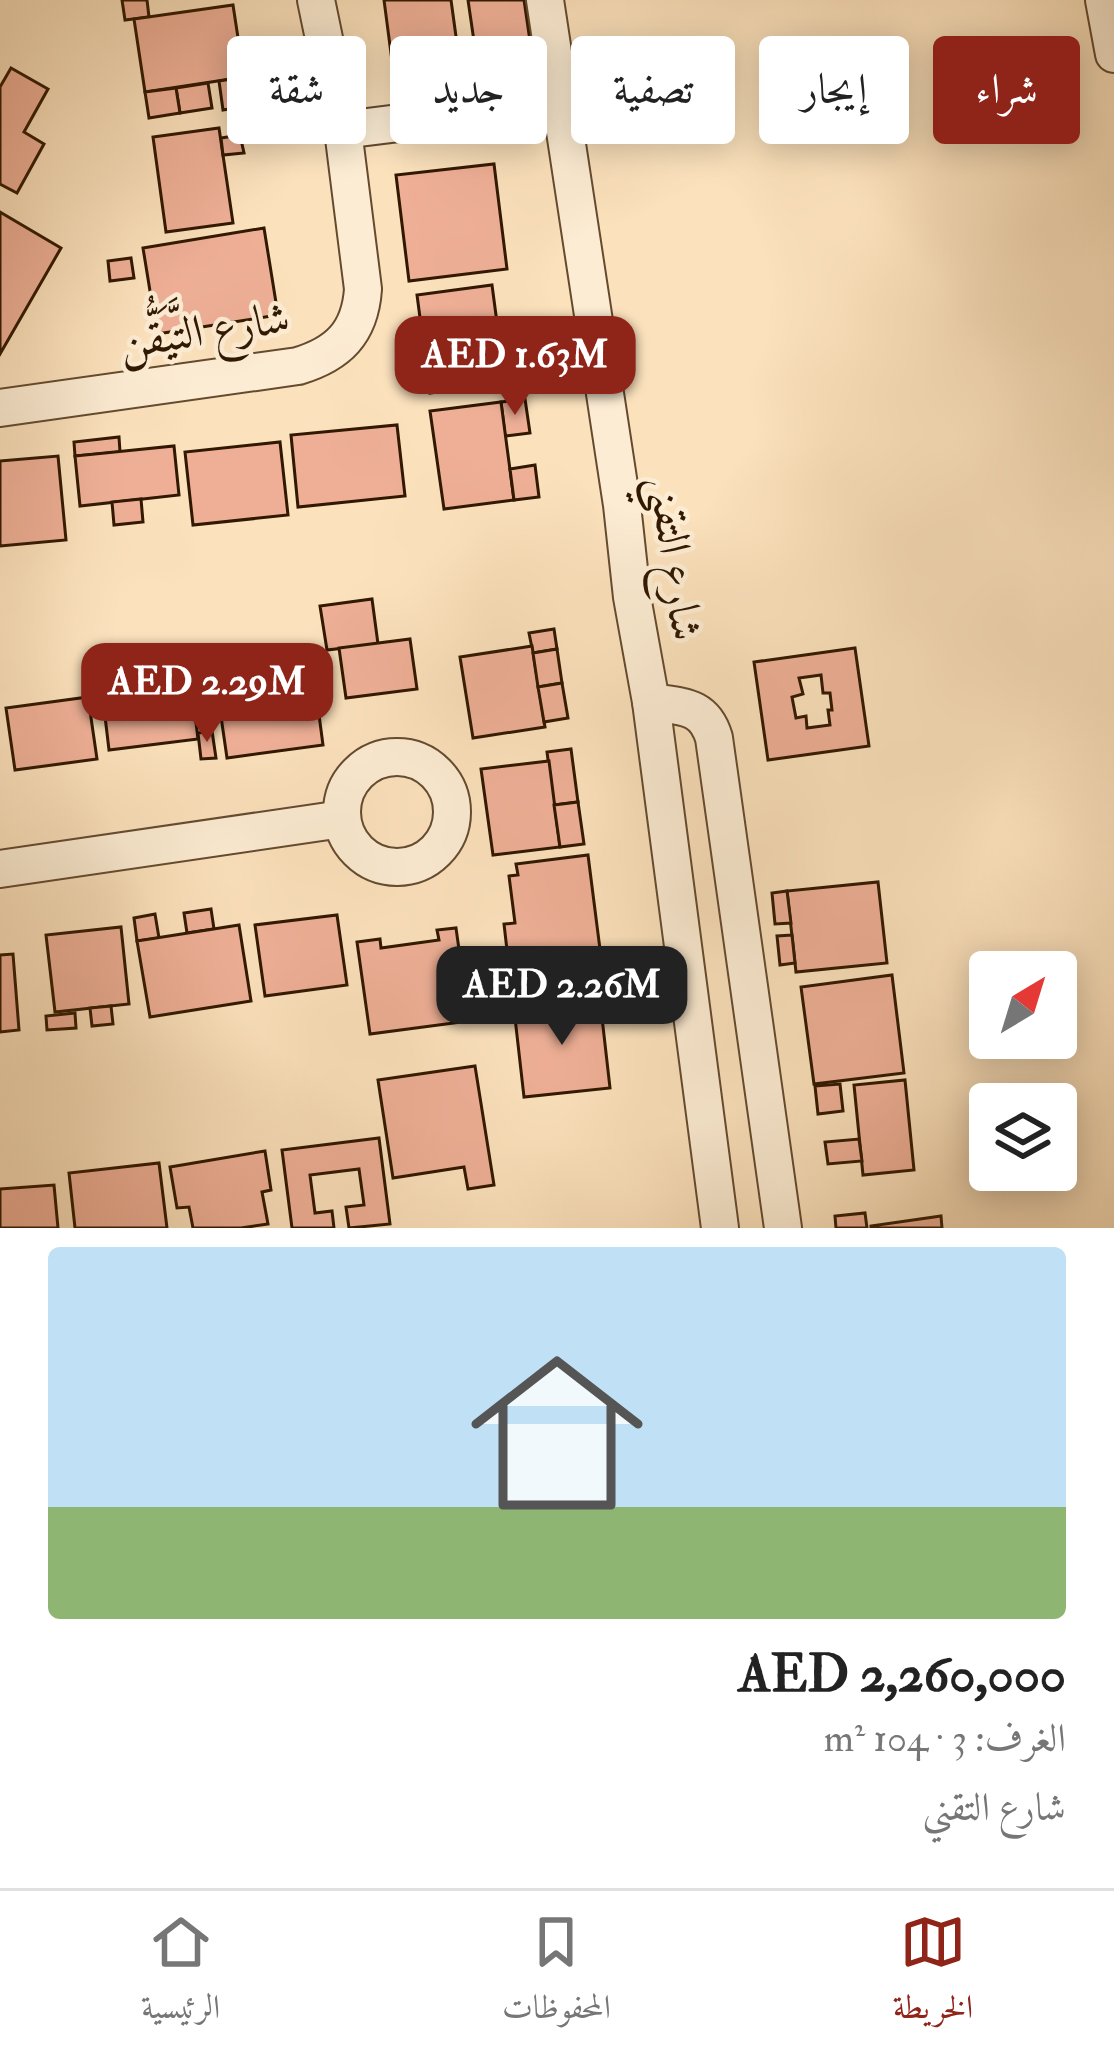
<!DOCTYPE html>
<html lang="ar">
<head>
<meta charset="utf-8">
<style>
  :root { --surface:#fff; --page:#f2f2f2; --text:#222; --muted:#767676; --line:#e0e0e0; --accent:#8f2418 }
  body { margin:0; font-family:"IM FELL Double Pica",Amiri,serif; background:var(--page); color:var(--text); direction:rtl; height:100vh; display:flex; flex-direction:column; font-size:45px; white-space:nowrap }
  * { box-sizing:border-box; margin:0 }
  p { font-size:39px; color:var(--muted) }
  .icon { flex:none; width:66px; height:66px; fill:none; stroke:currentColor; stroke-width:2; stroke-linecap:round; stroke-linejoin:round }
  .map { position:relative; height:1228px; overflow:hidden; direction:ltr }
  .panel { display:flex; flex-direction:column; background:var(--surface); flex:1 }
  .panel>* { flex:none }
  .top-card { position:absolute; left:36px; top:36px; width:1044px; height:108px; direction:rtl; display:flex; gap:24px }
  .needle { width:78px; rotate:38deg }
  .fabs { position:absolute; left:969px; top:951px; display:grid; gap:24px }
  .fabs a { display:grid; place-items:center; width:108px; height:108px; border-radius:12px; background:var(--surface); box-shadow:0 6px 30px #0003; font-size:60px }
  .price { position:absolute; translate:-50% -102px; padding:0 27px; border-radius:24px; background:var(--accent); color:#fff; font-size:39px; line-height:78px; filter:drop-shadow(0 3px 6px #0008) }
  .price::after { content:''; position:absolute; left:50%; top:72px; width:36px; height:27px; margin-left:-18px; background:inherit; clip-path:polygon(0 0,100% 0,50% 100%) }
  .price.selected { background:#222; color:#fff }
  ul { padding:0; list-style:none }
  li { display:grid; align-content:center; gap:24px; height:636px; padding:0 48px }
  li span { display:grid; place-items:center; height:372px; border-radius:12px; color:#555 }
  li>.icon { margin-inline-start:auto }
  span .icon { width:216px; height:216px; fill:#fffc; stroke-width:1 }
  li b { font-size:51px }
  .pill { padding:0 42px; border-radius:12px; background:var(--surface); box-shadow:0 6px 30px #0003; font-size:42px; line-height:108px }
  .pill.selected { background:var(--accent); color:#fff }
  .tabs { display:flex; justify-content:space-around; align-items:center; height:168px; border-top:3px solid var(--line); background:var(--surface); font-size:33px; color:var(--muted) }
  .tabs a { display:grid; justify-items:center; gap:6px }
  .tabs .selected { color:var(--accent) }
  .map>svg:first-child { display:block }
</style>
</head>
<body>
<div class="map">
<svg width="1114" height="1228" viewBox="0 0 1114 1228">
  <rect width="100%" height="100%" fill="#fbe1bc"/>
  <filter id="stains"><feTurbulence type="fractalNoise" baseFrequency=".00167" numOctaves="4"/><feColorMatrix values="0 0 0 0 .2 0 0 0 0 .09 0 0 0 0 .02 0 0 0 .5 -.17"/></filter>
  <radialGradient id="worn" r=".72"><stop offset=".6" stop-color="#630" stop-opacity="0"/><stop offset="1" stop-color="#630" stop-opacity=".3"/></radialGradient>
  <g fill="#eeaf96" stroke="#311800" stroke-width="3" fill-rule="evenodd">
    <polygon points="122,0 147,0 149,17 125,20"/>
    <polygon points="384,0 451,0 458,51 392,61"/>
    <polygon points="468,0 524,0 530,41 475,48"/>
    <polygon points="233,5 244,77 145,92 134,19"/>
    <polygon points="11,68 48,89 24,132 44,144 17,193 0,184 0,87"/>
    <polygon points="244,77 248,106 223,110 219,81"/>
    <polygon points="208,83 212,108 180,113 176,88"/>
    <polygon points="176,88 180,113 149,118 145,92"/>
    <polygon points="219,128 233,223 166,232 153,137"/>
    <polygon points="240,135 244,153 223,155 221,138"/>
    <polygon points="494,164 507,269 409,281 396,175"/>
    <polygon points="0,212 61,248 0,354"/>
    <polygon points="264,228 278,315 157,334 143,248"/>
    <polygon points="131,258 134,278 110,281 108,261"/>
    <polygon points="492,285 505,383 430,393 417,295"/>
    <polygon points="517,347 520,369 503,371 501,350"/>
    <polygon points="525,399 530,433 505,436 501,402"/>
    <polygon points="501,402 514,500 444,509 430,411"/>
    <polygon points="397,425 405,496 298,507 291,435"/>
    <polygon points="119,437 120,452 75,456 74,442"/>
    <polygon points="280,442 288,515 193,525 185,452"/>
    <polygon points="174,446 179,495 80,506 75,456"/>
    <polygon points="58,456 66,540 0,546 0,461"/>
    <polygon points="535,465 539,497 514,500 510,469"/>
    <polygon points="141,499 143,522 114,525 112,502"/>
    <polygon points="372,599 378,644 327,650 320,606"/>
    <polygon points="554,629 557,649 533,653 529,633"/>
    <polygon points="410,639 417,689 346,698 339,648"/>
    <polygon points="532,646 545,727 473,738 460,657"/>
    <polygon points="310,647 323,745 227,758 213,661"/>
    <path d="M855 648 869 746 768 760 754 662ZM821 675 823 693H830L832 710H828L830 725 807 728 806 716 796 718 792 697 803 694 799 678Z"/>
    <polygon points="557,649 562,683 538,687 533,653"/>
    <polygon points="191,681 198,739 109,750 102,691"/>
    <polygon points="562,683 568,718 544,722 538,687"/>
    <polygon points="88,697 97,759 15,770 6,708"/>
    <polygon points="212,731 216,758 201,759 198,733"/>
    <polygon points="571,749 578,802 554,805 547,752"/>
    <polygon points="549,761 560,847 493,855 481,769"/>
    <polygon points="578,802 584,844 560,847 554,805"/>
    <polygon points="588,855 602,965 510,976 504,924 515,923 509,876 518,875 516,864"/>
    <polygon points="878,882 887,963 796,972 787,891"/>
    <polygon points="787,891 791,923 775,924 772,893"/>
    <polygon points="211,909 214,929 187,933 184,913"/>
    <polygon points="155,914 159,938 137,941 134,918"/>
    <polygon points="337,915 347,985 265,996 255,925"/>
    <polygon points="239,925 251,1001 150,1017 137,941"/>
    <polygon points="121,927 129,1004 55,1012 46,935"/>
    <polygon points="456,928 469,1021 370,1034 357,942 380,939 381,948 439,940 437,930"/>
    <polygon points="792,935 795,963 780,965 777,936"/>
    <polygon points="13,954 19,1030 0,1032 0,955"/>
    <polygon points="892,975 904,1073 814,1084 801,987"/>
    <polygon points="600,1000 610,1088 524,1097 514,1009"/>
    <polygon points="111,1006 113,1024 92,1026 90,1008"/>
    <polygon points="75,1013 76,1028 47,1030 46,1016"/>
    <polygon points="475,1066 494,1185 468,1189 464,1167 393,1178 378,1080"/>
    <polygon points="905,1080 914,1170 863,1175 854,1085"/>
    <polygon points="840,1084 843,1111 818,1114 815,1086"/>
    <polygon points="379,1138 390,1224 349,1228 346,1207 364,1205 359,1169 310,1175 315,1213 332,1211 334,1228 292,1228 282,1150"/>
    <polygon points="859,1139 862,1161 828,1164 825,1142"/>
    <polygon points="265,1151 271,1190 262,1192 268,1224 241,1228 193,1228 189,1207 177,1208 170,1167"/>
    <polygon points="159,1163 167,1228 75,1228 69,1173"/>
    <polygon points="54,1185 58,1228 0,1228 0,1189"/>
    <polygon points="865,1213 867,1228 836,1228 835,1216"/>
    <polygon points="941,1216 942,1228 871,1228 871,1226"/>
  </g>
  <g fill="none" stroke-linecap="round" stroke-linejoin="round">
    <defs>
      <g id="minor">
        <polyline points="545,0 622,505 632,597 651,702 720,1228"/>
        <polyline points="1104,0 1114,54"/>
        <polyline points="343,130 560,103"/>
        <path d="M0 408 298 366C338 354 360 333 363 289L343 130 316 0"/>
        <path d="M651 702C681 707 704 704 714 738L783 1228"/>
        <circle cx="397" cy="812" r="55"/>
        <polyline points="0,869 342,819"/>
      </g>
    </defs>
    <use href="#minor" stroke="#644a2f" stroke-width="40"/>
    <use href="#minor" stroke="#fcecd3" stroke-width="36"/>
  </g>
  <g text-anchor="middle" stroke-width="9" stroke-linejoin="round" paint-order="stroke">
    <g font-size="45" fill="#311800" stroke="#fcecd3">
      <text transform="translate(204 329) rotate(-9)" y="16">شارع التَّيَقُّن</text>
      <text transform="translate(677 558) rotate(82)" y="16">شارع التقني</text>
    </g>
  </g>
  <rect width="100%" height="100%" filter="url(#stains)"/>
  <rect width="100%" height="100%" fill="url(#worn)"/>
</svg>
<div class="fabs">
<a><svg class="needle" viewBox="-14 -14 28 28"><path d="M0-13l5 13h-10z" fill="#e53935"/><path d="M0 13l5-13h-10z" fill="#767676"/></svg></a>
<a><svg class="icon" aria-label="layers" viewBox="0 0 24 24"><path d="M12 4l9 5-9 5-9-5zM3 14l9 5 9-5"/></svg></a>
</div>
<b class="price" style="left:515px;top:418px">AED 1.63M</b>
<b class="price" style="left:207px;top:745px">AED 2.29M</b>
<b class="price selected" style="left:562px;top:1048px">AED 2.26M</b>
<div class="top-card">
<a class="pill selected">شراء</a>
<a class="pill">إيجار</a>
<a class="pill">تصفية</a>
<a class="pill">جديد</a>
<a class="pill">شقة</a>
</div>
</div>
<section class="panel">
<ul>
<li><span style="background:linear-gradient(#bfe0f5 70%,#8fb573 0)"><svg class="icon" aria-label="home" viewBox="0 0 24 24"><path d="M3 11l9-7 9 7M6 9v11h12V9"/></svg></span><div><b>AED 2,260,000</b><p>الغرف: 3 · 104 m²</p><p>شارع التقني</p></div></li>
</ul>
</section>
<nav class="tabs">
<a class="selected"><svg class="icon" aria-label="map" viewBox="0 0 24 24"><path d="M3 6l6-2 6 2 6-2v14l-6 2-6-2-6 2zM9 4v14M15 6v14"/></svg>الخريطة</a>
<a><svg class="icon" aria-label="saved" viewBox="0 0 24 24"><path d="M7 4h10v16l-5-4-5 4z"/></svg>المحفوظات</a>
<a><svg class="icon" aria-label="home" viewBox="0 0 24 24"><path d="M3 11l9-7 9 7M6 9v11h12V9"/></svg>الرئيسية</a>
</nav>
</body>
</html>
